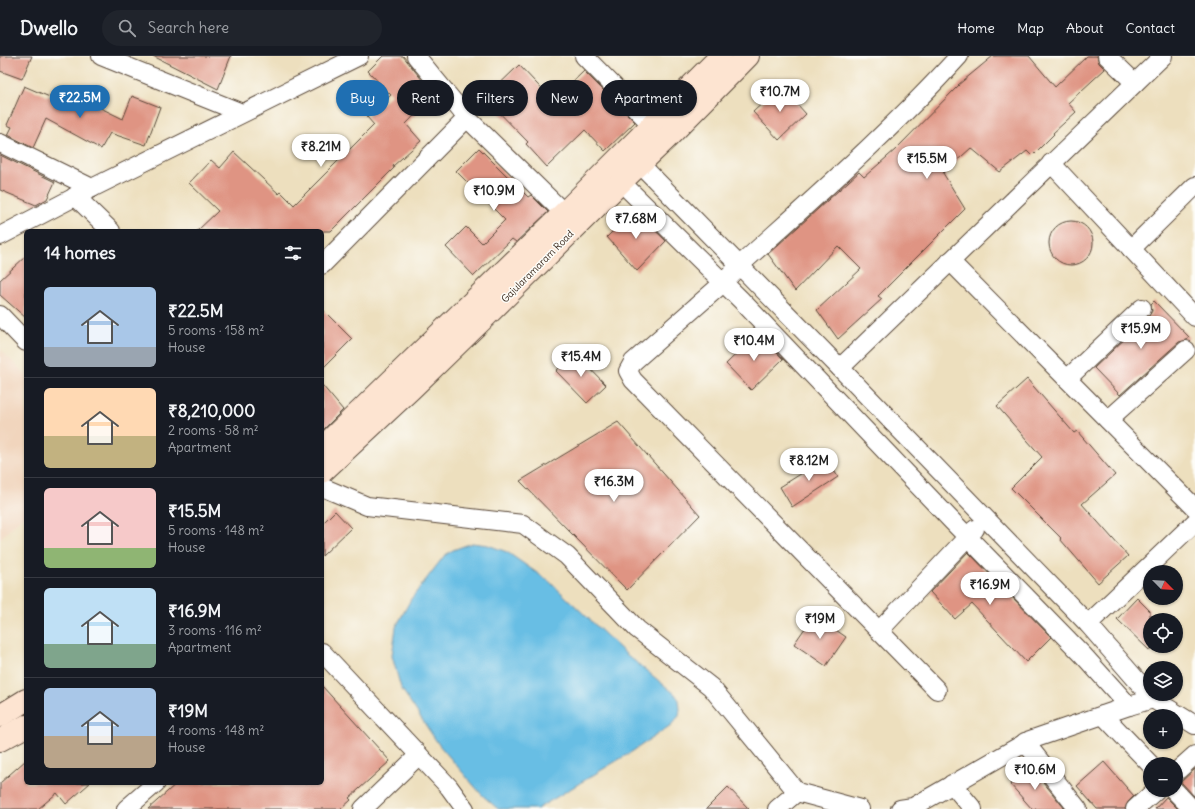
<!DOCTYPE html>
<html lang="en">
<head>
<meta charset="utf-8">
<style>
  :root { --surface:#171b24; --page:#20242c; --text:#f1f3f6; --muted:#9ea1a6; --line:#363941; --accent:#1f6fb2 }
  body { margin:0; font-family:Delius,sans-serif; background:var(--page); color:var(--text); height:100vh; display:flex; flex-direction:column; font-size:15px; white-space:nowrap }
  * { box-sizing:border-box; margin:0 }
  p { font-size:13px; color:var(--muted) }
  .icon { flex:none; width:22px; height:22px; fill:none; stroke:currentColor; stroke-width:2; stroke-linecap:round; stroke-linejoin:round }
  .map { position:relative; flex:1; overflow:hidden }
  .side { position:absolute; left:24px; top:173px; width:300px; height:556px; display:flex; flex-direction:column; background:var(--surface); border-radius:6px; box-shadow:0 1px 3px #0004 }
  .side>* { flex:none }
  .guide { position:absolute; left:336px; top:24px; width:380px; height:36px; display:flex; gap:8px }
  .needle { width:26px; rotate:114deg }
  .buttons { position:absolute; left:1143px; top:509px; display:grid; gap:8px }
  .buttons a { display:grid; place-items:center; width:40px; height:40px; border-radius:50%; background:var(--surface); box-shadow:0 1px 3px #0004; font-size:20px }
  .price { position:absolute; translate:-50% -34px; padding:0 9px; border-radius:14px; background:#fff; color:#222; font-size:13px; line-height:26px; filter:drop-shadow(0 1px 2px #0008) }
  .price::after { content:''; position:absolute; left:50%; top:24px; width:12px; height:9px; margin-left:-6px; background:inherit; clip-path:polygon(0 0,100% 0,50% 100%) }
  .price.current { background:var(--accent); color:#fff }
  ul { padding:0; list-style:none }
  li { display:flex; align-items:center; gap:12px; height:100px; padding:0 20px }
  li+li { border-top:1px solid var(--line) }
  li span { display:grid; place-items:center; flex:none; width:112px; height:80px; border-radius:6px; color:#555 }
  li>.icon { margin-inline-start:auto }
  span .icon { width:48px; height:48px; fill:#fffc; stroke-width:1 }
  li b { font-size:17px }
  h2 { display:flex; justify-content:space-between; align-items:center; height:48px; padding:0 20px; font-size:17px }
  .tag { padding:0 14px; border-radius:18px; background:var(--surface); box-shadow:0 1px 3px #0004; font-size:14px; line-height:36px }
  .tag.current { background:var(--accent); color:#fff }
  header { display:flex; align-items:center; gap:24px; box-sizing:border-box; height:56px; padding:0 20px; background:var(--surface); border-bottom:1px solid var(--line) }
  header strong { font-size:19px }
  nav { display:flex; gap:22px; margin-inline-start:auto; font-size:14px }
  .search { width:280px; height:36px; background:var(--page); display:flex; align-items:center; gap:10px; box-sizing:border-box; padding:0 14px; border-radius:22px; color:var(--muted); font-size:15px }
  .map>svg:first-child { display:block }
</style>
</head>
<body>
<header>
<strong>Dwello</strong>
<div class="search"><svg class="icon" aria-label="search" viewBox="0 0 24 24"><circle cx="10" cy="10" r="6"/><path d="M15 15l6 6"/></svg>Search here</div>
<nav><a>Home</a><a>Map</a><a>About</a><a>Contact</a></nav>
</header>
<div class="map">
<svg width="1195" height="753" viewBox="0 0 1195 753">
  <rect width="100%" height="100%" fill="#fdfcf7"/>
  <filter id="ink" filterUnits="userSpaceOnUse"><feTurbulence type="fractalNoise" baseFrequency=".025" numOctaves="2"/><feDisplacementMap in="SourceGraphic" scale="8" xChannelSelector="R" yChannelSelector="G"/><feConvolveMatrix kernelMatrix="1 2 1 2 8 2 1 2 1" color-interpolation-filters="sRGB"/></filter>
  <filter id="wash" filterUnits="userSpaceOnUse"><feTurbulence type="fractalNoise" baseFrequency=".012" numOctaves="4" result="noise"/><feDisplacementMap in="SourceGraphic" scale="16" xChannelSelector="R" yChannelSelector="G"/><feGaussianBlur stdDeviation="0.9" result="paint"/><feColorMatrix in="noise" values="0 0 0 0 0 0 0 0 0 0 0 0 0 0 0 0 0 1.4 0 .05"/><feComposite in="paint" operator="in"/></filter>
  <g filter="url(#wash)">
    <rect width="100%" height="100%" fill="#eddfbe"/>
    <polygon fill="#f1d5bd" points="0,293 26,319 26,457 0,483"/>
    <polygon fill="#68bee4" stroke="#527481" points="472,487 488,489 507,496 550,526 626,598 675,638 679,644 680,653 679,660 671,669 633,695 537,753 498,753 482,739 439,689 401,632 392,600 396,571 411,543 444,500 453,494"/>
    <g id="blocks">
      <g fill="#df9483">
        <polygon points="0,0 32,0 22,23 0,15"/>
        <polygon points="153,0 231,0 218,33"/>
        <polygon points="383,0 403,0 434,39 406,68 421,85 393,110 394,112 331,175 197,175 218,155 189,127 211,104 220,112 234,96 279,138 281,136 294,149 374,69 367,61 391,39 368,15"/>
        <polygon points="993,0 1029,0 1055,31 1087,0 1097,0 1099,7 1105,13 1068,47 1076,56 1053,77 1054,78 1032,100 1027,95 1000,116 971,92 943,117 965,153 878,240 882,243 838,283 817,254 861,213 838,190 795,235 768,198 859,116 864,121 895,94 959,29 958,29"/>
        <polygon points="519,9 553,45 584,15 635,66 605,95 585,74 547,111 526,88 528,86 485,42"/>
        <polygon points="24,30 59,45 64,34 123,63 132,40 160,51 146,89 110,77 101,93 46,63 33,92 8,79 12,71 7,69"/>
        <polygon points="781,30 806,58 779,84 753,56"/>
        <polygon points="479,92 528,141 531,139 548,156 516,186 512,183 474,220 446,191 466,171 482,187 505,164 456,115"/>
        <polygon points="0,99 55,126 47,143 36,149 0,134"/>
        <polygon points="634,154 666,185 637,215 607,181"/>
        <circle cx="1071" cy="187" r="22"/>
        <polygon points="26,200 26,262 0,239 0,224"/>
        <polygon points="1154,245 1189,281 1187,284 1179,286 1120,339 1094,312 1149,260 1152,255 1151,248"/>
        <polygon points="322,253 352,283 322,313"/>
        <polygon points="758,277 783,303 751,334 726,308"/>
        <polygon points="575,297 606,329 587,347 556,315"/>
        <polygon points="1027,323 1074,377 1077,375 1115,419 1082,448 1128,500 1098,527 1060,483 1061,482 1011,432 1042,401 997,350"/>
        <polygon points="322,329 343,354 322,375"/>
        <polygon points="618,366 700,459 627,534 520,425"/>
        <polygon points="826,402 838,421 792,451 780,431"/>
        <polygon points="335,455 351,472 322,500 322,468"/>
        <polygon points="968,496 1051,581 1026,606 972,548 955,563 930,536"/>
        <polygon points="1137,542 1150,555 1150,595 1117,563"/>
        <polygon points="814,559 846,581 826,610 794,588"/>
        <polygon points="322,630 390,705 349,742 351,744 341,753 148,753 177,727 322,727"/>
        <polygon points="26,704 26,727 90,727 66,748 57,737 38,753 0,753 0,727"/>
        <polygon points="1104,706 1134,740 1128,746 1125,753 1097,753 1077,730"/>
        <polygon points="1030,710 1065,753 1032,753 1010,728"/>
        <polygon points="1195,713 1195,741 1181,726"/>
        <polygon points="728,731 749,753 706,753"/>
        <polygon points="1166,741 1178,753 1155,753"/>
      </g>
    </g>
  </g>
  <g filter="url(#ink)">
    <use href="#blocks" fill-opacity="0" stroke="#564536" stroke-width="1"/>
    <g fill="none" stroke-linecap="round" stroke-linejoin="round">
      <defs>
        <g id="minor">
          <polyline points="101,0 242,57"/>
          <polyline points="416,0 467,62 564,157"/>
          <polyline points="584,0 652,69"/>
          <polyline points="1107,0 1135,27"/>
          <polyline points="0,87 92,132"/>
          <polyline points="1051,107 1195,261"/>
          <polyline points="640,108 840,312 1088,568 1153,643"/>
          <polyline points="621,126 741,244 952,465 1083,599 1129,650"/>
          <polyline points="75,140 111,175"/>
          <polyline points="0,180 92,132 359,0"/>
          <polyline points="1131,193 1195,130"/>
          <polyline points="950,205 1195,452"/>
          <polyline points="322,209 467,62"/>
          <polyline points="0,259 26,286"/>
          <polyline points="840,312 1163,0"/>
          <polyline points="1067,323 1142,252"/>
          <polyline points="1108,364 1186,294"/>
          <polyline points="322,431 367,450 523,468 567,500 637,573 711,631 797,736 860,753"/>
          <polyline points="1088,568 1195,466"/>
          <polyline points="879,575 975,473"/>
          <polyline points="322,596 449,731 465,753"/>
          <path d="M937 634 633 324 628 315 633 306 723 227 739 210C814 142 891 75 959 0"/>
          <polyline points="1103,659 1150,708"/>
          <polyline points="1025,686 1078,753"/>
          <polyline points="1176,716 1195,699"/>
          <polyline points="952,728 973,753"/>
          <polyline points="1174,734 1192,753"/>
          <polyline points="126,753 156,727"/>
          <polyline points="363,753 419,699"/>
          <polyline points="777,753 797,736"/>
          <polyline points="900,753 913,751 1030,684 1129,650 1153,643 1195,669"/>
          <polyline points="1135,753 1156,734"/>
        </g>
        <g id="secondary">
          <polyline points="322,392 564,157 721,0"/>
          <polyline points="322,416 411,333 483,263 621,126 667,82 748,0"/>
          <polyline points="0,660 26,644"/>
          <polyline points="0,684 26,670"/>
        </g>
      </defs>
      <use href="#minor" stroke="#564536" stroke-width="20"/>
      <use href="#secondary" stroke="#564536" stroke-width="24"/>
      <use href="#minor" stroke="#fff" stroke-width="18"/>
      <use href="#secondary" stroke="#fde4d1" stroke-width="22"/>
    </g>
  </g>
  <g text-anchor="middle" stroke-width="3" stroke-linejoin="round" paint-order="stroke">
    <g font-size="10" fill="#3b2a1e" stroke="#fdfcf7">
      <text transform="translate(537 210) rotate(-45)" y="4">Gajularamaram Road</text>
    </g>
  </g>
</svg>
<div class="buttons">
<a><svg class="needle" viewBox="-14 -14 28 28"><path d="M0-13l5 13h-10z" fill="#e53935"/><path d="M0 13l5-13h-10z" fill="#9ea1a6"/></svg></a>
<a><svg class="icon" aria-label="locate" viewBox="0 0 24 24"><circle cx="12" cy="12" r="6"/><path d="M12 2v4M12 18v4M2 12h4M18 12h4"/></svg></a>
<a><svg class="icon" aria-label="layers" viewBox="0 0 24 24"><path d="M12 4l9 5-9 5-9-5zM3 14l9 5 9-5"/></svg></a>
<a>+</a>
<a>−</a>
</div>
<b class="price" style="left:780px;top:57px">₹10.7M</b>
<b class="price current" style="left:80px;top:63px">₹22.5M</b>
<b class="price" style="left:321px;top:112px">₹8.21M</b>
<b class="price" style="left:927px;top:124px">₹15.5M</b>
<b class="price" style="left:494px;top:156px">₹10.9M</b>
<b class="price" style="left:636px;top:184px">₹7.68M</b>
<b class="price" style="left:1141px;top:294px">₹15.9M</b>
<b class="price" style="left:754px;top:306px">₹10.4M</b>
<b class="price" style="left:581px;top:322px">₹15.4M</b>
<b class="price" style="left:809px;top:426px">₹8.12M</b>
<b class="price" style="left:614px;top:447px">₹16.3M</b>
<b class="price" style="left:990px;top:550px">₹16.9M</b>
<b class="price" style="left:820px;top:584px">₹19M</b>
<b class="price" style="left:1035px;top:735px">₹10.6M</b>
<div class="guide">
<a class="tag current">Buy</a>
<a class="tag">Rent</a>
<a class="tag">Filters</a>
<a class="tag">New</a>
<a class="tag">Apartment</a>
</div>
<section class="side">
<h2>14 homes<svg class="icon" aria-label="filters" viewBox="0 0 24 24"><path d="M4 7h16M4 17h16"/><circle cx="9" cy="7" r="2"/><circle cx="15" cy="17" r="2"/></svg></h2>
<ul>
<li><span style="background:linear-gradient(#a9c7e8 75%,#9aa5b1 0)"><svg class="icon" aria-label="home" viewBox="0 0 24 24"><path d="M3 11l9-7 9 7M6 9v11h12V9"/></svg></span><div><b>₹22.5M</b><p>5 rooms · 158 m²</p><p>House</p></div></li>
<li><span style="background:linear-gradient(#ffd9b3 60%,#c2b280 0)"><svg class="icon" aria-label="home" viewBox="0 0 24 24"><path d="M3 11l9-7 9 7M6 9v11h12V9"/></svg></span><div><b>₹8,210,000</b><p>2 rooms · 58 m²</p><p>Apartment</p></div></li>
<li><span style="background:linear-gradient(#f6c9c9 75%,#8fb573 0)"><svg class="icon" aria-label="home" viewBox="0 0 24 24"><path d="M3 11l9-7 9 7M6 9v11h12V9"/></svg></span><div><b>₹15.5M</b><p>5 rooms · 148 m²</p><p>House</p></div></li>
<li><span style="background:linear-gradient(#bfe0f5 70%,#7fa58c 0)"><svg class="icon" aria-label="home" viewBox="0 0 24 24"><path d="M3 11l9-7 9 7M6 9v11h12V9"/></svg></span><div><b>₹16.9M</b><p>3 rooms · 116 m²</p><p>Apartment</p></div></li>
<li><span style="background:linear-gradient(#a9c7e8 60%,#b9a48a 0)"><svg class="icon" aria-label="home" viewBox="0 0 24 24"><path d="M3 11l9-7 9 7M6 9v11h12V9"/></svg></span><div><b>₹19M</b><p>4 rooms · 148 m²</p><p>House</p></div></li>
</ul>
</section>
</div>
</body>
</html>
